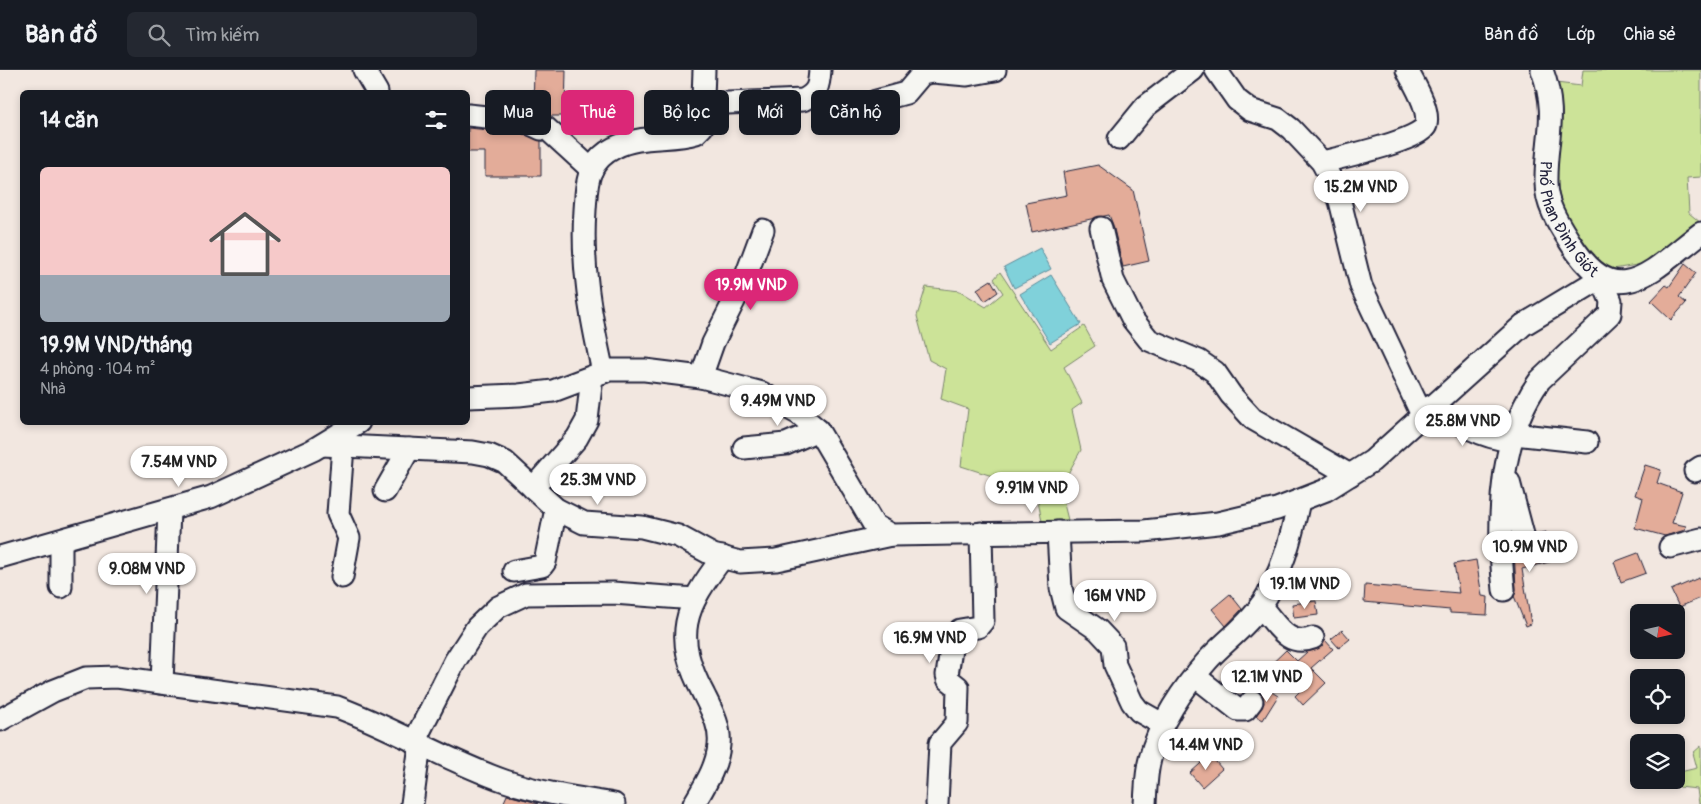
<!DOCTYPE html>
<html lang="vi">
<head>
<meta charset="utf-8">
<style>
  :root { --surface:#171b24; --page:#242831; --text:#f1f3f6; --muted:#9ea1a6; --line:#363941; --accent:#db2777 }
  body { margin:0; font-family:Pangolin,sans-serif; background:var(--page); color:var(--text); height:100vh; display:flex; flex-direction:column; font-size:19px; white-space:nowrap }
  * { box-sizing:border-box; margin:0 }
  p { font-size:16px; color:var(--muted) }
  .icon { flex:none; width:28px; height:28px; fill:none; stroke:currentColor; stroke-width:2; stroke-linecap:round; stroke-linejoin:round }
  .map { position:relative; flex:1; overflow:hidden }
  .side { position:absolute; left:20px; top:20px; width:450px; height:335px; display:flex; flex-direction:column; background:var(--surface); border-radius:8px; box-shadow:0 2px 8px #0003 }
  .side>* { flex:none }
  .hud { position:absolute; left:485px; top:20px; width:475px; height:45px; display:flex; gap:10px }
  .needle { width:32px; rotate:99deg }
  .controls { position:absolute; left:1630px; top:534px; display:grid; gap:10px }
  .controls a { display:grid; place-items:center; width:55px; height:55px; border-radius:8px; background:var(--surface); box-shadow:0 2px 8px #0003; font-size:25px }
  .price { position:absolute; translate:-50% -42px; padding:0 11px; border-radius:18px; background:#fff; color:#222; font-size:16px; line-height:32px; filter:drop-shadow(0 1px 2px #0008) }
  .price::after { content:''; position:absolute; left:50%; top:30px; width:15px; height:11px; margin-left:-8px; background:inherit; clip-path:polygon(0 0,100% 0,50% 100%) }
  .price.on { background:var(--accent); color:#fff }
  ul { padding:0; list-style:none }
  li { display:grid; align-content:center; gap:10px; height:265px; padding:0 20px }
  li span { display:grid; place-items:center; height:155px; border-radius:8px; color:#555 }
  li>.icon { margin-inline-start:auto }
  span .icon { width:90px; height:90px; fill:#fffc; stroke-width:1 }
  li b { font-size:21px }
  h2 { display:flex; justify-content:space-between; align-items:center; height:60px; padding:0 20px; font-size:21px }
  .tag { padding:0 18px; border-radius:8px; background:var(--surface); box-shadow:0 2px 8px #0003; font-size:18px; line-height:45px }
  .tag.on { background:var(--accent); color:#fff }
  header { display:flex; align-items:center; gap:30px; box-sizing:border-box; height:70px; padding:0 25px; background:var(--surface); border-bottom:1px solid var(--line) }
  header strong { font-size:24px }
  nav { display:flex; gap:28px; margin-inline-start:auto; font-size:18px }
  .search { width:350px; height:45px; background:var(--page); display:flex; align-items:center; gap:12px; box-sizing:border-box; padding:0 18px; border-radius:8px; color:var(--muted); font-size:19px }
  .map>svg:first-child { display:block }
</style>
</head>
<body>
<header>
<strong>Bản đồ</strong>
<div class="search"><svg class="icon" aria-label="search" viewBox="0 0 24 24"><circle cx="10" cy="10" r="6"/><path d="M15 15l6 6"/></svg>Tìm kiếm</div>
<nav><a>Bản đồ</a><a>Lớp</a><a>Chia sẻ</a></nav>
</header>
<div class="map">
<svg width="1701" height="734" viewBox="0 0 1701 734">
  <rect width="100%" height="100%" fill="#f2e7e0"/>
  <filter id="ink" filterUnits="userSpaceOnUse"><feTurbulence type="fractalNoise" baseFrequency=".02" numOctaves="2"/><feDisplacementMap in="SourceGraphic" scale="10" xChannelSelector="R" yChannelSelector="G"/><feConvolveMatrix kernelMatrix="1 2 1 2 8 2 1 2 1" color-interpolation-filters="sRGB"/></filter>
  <g filter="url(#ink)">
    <g fill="#cce398" stroke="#77826a">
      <polygon points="1583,0 1701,0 1701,107 1687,108 1689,143 1701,153 1649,193 1607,200 1588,184 1559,136 1555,111 1562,43 1556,13 1581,16"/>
      <polygon points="1000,202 1051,279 1084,256 1095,276 1064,297 1082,333 1072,340 1081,380 1060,418 1068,450 1042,451 1036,420 961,396 968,339 941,329 946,299 929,290 917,246 926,217 960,221 986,237 1003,223 994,209"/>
      <polygon points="1701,676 1701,734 1699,734 1697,719 1679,717 1680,702 1697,698 1693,683"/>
    </g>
    <g fill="#80d1da" stroke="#5a8b9a">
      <polygon points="1040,178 1051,199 1014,218 1004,197"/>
      <polygon points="1051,205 1081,254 1050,273 1020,224"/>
    </g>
    <g fill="#e3ac99" stroke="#22223b">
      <polygon points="534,0 566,0 565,46 542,46 533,41"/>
      <polygon points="468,58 521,63 541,71 541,106 485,106 485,82 468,82"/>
      <polygon points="1098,95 1133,120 1149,191 1123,197 1113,155 1109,145 1032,162 1026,133 1067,125 1063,102"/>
      <polygon points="1685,194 1696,203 1679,227 1686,233 1671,250 1651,231 1666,215 1669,217"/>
      <polygon points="991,210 998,222 985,231 977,219"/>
      <polygon points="1645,395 1661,400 1657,413 1682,422 1672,453 1686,456 1685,460 1665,466 1635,458 1643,428 1635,425"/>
      <polygon points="1546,462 1553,491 1522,499 1531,554 1526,556 1514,526 1516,519 1514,479 1518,485 1530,488 1538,479 1536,465"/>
      <polygon points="1638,483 1646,503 1621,512 1614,492"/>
      <polygon points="1476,490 1482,526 1488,527 1487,545 1450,543 1450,540 1364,532 1365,515 1459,523 1454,494"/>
      <polygon points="1701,507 1701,528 1679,537 1671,520"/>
      <polygon points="1230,524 1242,539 1226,556 1212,539"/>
      <polygon points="1316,531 1318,545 1294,548 1292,534"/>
      <polygon points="1342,560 1350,569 1339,578 1331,569"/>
      <polygon points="1325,570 1333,579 1311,598 1326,613 1303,635 1295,626 1304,617 1286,600 1273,612 1263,602 1286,580 1297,591 1307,582 1321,577"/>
      <polygon points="1264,617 1278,626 1263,650 1256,646 1264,633 1261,622"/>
      <polygon points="1210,685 1222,699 1202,717 1190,703"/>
      <polygon points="507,725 534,732 538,734 503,734"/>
    </g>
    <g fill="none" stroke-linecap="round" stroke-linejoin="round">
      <defs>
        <g id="minor">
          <polyline points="364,0 377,22"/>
          <polyline points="1216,0 1237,30 1250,40 1278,49 1291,59 1322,92 1332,111 1340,131 1361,216 1422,345"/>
          <path id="s1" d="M1542 0C1559 46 1545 69 1546 113 1546 135 1558 153 1570 172 1616 246 1651 201 1701 163"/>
          <polyline points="876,31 906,23 922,4 933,2 967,5 995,0"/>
          <path d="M704 34 803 30C818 23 819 15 820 0"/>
          <polyline points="468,45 524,51 541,59 546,58 592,100"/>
          <polyline points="1119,69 1146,36 1193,0"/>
          <path d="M1322 92C1339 88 1422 70 1426 55 1430 38 1414 14 1407 0"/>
          <polyline points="1101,158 1113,210 1133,250 1149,270 1199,291 1215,302 1231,325 1253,349 1350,405"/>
          <path d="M603 302C591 248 581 196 585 140 586 127 586 111 592 99 597 90 606 82 614 78 640 64 670 71 696 63L702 57 704 0"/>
          <polyline points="701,307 713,273 744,211 763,160"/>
          <path d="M468 327 519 325 553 321 609 300H645L701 307 762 323 799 344 818 360 874 455 891 465 1144 461 1218 453 1277 439 1326 420 1372 391 1523 255 1601 208 1611 231 1610 244 1540 310C1498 367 1497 452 1504 520"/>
          <path d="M1431 336C1458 353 1480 367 1511 371"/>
          <polyline points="1514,364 1587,372"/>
          <polyline points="322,375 473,382 489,385 505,392 556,439 584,453 642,457 678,466 713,485 740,492 776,490 891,465"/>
          <polyline points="744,378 786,374 818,360"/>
          <polyline points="1695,401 1701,397"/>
          <polyline points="1509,412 1526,476"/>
          <polyline points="533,418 577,368 587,350 592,307"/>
          <polyline points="385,421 409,379"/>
          <polyline points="1058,462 1061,518 1066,538 1098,560 1113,576 1115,595 1132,632 1139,641 1162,654"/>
          <polyline points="1670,477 1701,469"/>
          <polyline points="0,487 211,427 313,380 359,352"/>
          <polyline points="514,501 542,496 545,492 556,439"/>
          <polyline points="342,507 349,468 338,444 343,376"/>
          <polyline points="61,517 61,471"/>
          <path d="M1260 536C1277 554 1287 578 1313 568"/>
          <polyline points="1196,607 1238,640 1245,640 1252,631"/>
          <polyline points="162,613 169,440"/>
          <path d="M0 650 53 621 86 608 117 607 337 637C394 658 447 691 505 711 541 723 577 728 614 734"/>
          <polyline points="414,672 455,591 477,557 498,537 526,524 613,523 695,529"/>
          <polyline points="412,734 420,675"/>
          <path d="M694 734C705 715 717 697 719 675 721 657 712 641 704 625 672 565 684 538 723 487"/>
          <polyline points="937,734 940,673 957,653 958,617 948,609 947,605 952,573 960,560 978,557 983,551 981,463"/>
          <path d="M1145 734C1146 719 1146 703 1150 689 1158 655 1184 617 1207 591 1224 572 1245 558 1260 537 1282 504 1291 469 1299 431"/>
        </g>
      </defs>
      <use href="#minor" stroke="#22223b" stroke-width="25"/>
      <use href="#minor" stroke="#f6f6f2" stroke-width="21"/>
    </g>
  </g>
  <g text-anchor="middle" stroke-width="5" stroke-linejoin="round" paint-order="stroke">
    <g font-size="16" fill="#22223b" stroke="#f6f6f2">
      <text dy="6" stroke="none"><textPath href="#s1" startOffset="156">Phố Phan Đình Giót</textPath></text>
    </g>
  </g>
</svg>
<div class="controls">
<a><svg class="needle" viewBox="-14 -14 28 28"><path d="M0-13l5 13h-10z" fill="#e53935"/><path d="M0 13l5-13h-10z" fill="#9ea1a6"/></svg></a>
<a><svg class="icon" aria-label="locate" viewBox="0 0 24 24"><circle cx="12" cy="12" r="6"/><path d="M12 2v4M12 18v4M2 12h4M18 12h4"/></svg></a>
<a><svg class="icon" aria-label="layers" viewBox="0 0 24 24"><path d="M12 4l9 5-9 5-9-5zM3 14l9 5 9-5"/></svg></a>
</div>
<b class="price" style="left:1361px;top:143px">15.2M VND</b>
<b class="price on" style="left:751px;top:241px">19.9M VND</b>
<b class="price" style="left:778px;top:357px">9.49M VND</b>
<b class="price" style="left:1463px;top:377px">25.8M VND</b>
<b class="price" style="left:179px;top:418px">7.54M VND</b>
<b class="price" style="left:598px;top:436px">25.3M VND</b>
<b class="price" style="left:1032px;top:444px">9.91M VND</b>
<b class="price" style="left:1530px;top:503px">10.9M VND</b>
<b class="price" style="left:147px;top:525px">9.08M VND</b>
<b class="price" style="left:1305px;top:540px">19.1M VND</b>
<b class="price" style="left:1115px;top:552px">16M VND</b>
<b class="price" style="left:930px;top:594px">16.9M VND</b>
<b class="price" style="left:1267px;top:633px">12.1M VND</b>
<b class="price" style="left:1206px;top:701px">14.4M VND</b>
<div class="hud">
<a class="tag">Mua</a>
<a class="tag on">Thuê</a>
<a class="tag">Bộ lọc</a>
<a class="tag">Mới</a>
<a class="tag">Căn hộ</a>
</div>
<section class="side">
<h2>14 căn<svg class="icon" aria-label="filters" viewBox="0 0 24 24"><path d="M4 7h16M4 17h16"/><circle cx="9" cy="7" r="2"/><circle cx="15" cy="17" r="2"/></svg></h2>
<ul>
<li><span style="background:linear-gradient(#f6c9c9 70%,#9aa5b1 0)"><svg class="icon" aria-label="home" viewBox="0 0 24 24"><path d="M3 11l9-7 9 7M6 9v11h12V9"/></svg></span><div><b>19.9M VND/tháng</b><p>4 phòng · 104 m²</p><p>Nhà</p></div></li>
</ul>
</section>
</div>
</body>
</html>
